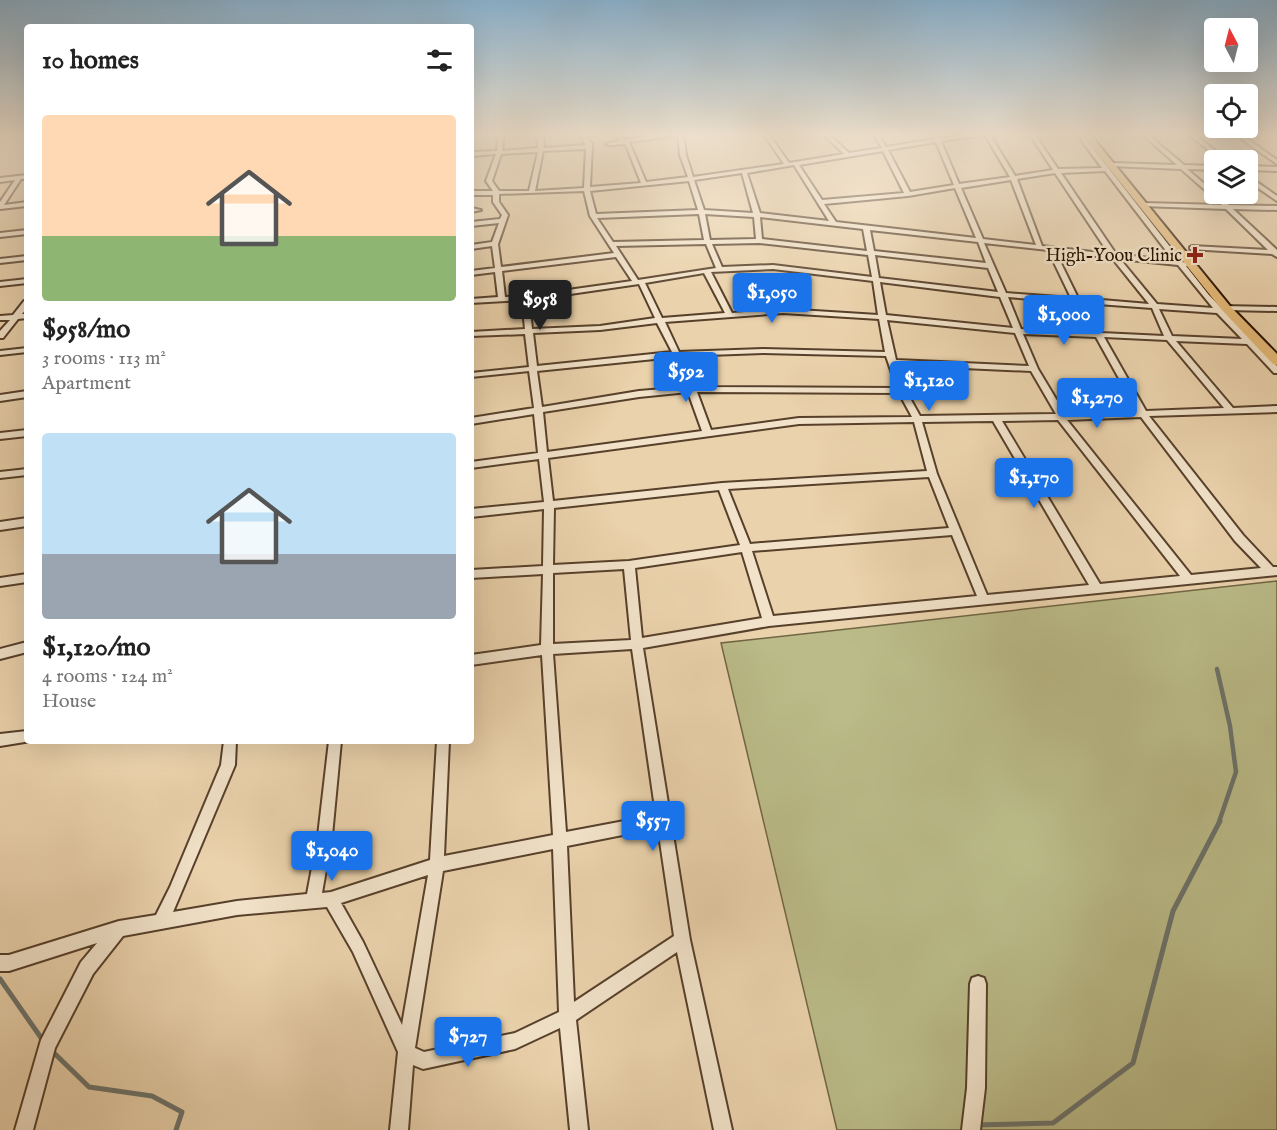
<!DOCTYPE html>
<html lang="en">
<head>
<meta charset="utf-8">
<style>
  :root { --surface:#fff; --page:#f6f6f6; --text:#222; --muted:#767676; --accent:#1a73e8 }
  body { margin:0; font-family:"IM FELL English",serif; background:var(--page); color:var(--text); height:100vh; display:flex; flex-direction:column; font-size:22px; white-space:nowrap }
  * { box-sizing:border-box; margin:0 }
  p { font-size:20px; color:var(--muted) }
  .icon { flex:none; width:33px; height:33px; fill:none; stroke:currentColor; stroke-width:2; stroke-linecap:round; stroke-linejoin:round }
  .map { position:relative; flex:1; overflow:hidden }
  .panel { position:absolute; left:24px; top:24px; width:450px; height:720px; display:flex; flex-direction:column; background:var(--surface); border-radius:6px; box-shadow:0 6px 24px #0002 }
  .panel>* { flex:none }
  .needle { width:39px; rotate:353deg }
  .controls { position:absolute; left:1204px; top:18px; display:grid; gap:12px }
  .controls a { display:grid; place-items:center; width:54px; height:54px; border-radius:6px; background:var(--surface); box-shadow:0 6px 24px #0002; font-size:30px }
  .price { position:absolute; translate:-50% -51px; padding:0 14px; border-radius:6px; background:var(--accent); color:#fff; font-size:20px; line-height:39px; filter:drop-shadow(0 2px 3px #0008) }
  .price::after { content:''; position:absolute; left:50%; top:36px; width:18px; height:14px; margin-left:-9px; background:inherit; clip-path:polygon(0 0,100% 0,50% 100%) }
  .price.selected { background:#222; color:#fff }
  ul { padding:0; list-style:none }
  li { display:grid; align-content:center; gap:12px; height:318px; padding:0 18px }
  li span { display:grid; place-items:center; height:186px; border-radius:6px; color:#555 }
  li>.icon { margin-inline-start:auto }
  span .icon { width:108px; height:108px; fill:#fffc; stroke-width:1 }
  li b { font-size:26px }
  h2 { display:flex; justify-content:space-between; align-items:center; height:72px; padding:0 18px; font-size:26px }
  .map>svg:first-child { display:block }
</style>
</head>
<body>
<div class="map">
<svg width="1277" height="1130" viewBox="0 0 1277 1130">
  <rect width="100%" height="100%" fill="#ead2ac"/>
  <filter id="stains"><feTurbulence type="fractalNoise" baseFrequency=".00333" numOctaves="4"/><feColorMatrix values="0 0 0 0 .2 0 0 0 0 .09 0 0 0 0 .02 0 0 0 .5 -.17"/></filter>
  <radialGradient id="worn" r=".72"><stop offset=".6" stop-color="#630" stop-opacity="0"/><stop offset="1" stop-color="#630" stop-opacity=".3"/></radialGradient>
  <polygon fill="#babb88" stroke="#706644" stroke-width="1.5" points="1277,581 1277,1130 837,1130 721,643"/>
  <g fill="none" stroke-linecap="round" stroke-linejoin="round">
    <polyline stroke="#6c736b" stroke-width="4.5" points="1217,669 1230,726 1236,772 1219,822"/>
    <g stroke="#6c736b" stroke-width="5">
      <polyline points="0,979 44,1042"/>
      <polyline points="51,1050 89,1087 152,1096 182,1112 176,1130"/>
      <polyline points="975,1125 1053,1123 1133,1063 1173,911 1220,821"/>
    </g>
    <defs>
      <g id="street">
        <path d="M498 133H504L502 151 538 148 537 133H543L544 148 586 145 578 133H583L592 144 590 187 641 183 626 145C619 142 612 148 606 144L619 141 615 133H620L624 140 667 133H683L686 155 693 177 784 164 763 133H768L789 163 844 154 822 133H827L849 153 882 148 873 133H878L886 147 935 139 933 133H938L940 139 974 133H989L1015 176 1053 170 1029 133H1034L1058 169 1102 168 1076 133H1081L1182 262 1194 264V266H1186L1209 295 1277 366V373H1274L1247 344 1176 341 1233 408 1277 406V412L1149 416 1243 535 1273 567H1277V575L769 626 643 648 690 940 732 1130H714L677 952 576 1020 588 1130H570L560 1028 515 1049 423 1069 413 1065 408 1130H390L398 1052 353 952 327 907 237 915 123 936 93 974 55 1048 33 1130H15L41 1040 81 962 97 943 9 971H0V955H9L119 921 156 915 170 887 221 765 224 741H236L235 765 173 912 237 901 307 894 318 836 329 741H341L332 836 322 893 331 892 430 860 437 741H449L444 856 553 835 542 655 471 665V655L541 645 543 574 471 578V570L543 566 544 509 471 517V509L544 502 539 459 471 468V462L538 453 534 414 471 424V418L534 408 529 371 471 377V373L529 367 525 334 471 336V332L525 329 522 300 471 303V299L498 297 495 272 471 275V271L495 268 492 246 471 249V245L492 242 499 223 471 226V222L500 219 502 215 493 202V195H471V191H493L486 181 496 154 471 156V152L497 151ZM678 135 680 155 688 177 646 182 629 142ZM985 135 1010 177 959 184 941 141ZM936 142 954 185 910 192 888 150ZM586 149 584 188 535 191 543 151ZM883 151 904 193 822 200 799 165ZM538 152 529 191H499L492 181 501 154ZM794 165 829 221 760 213 747 173ZM1105 171 1174 261 1116 254 1061 173ZM742 173 753 213 704 210 694 180ZM1055 173 1109 254 1042 246 1017 179ZM1011 180 1036 245 983 239 961 188ZM689 181 698 210 596 214 590 191ZM955 188 976 238 836 222 824 204 908 196ZM584 191 590 216 614 253 501 267 498 244 508 215 499 202V194ZM699 214 704 240 613 242 597 218ZM705 214 754 217 756 239 710 240ZM760 217 863 229 867 251 762 239ZM870 230 978 242 986 263 874 251ZM759 243 868 255 872 277 773 265 722 267 712 244ZM984 243 1048 250 1071 298 1006 293ZM706 244 716 268 638 280 616 246ZM1055 251 1112 258 1149 304 1078 298ZM875 255 988 268 998 292 879 278ZM616 257 632 281 525 296 505 297 502 271ZM1120 259 1178 265 1213 308 1157 304ZM773 269 873 281 878 315 783 309 732 313 711 272ZM704 273 725 313 662 318 645 283ZM880 282 1000 297 1013 328 886 315ZM639 284 655 318 600 326 532 329 529 300ZM1008 297 1077 303 1093 332 1021 329ZM1084 303 1152 308 1164 336 1101 333ZM1159 309 1217 313 1242 339 1172 336ZM783 313 879 319 885 352 763 349 679 352 665 322ZM887 320 1015 333 1029 366 896 360ZM657 323 672 352 537 366 533 333 600 330ZM1023 334 1096 337 1137 411 1065 414 1038 369ZM1104 337 1167 340 1224 408 1146 411ZM763 353 886 356 897 388 695 387 681 356ZM674 357 687 387 639 391 542 407 537 371ZM897 365 1031 371 1056 414 920 416 906 391ZM688 392 702 431 547 452 543 412 639 397ZM697 392 899 393 912 417 799 418 711 430ZM1141 417 1235 541 1261 568 1191 575 1067 420ZM1058 420 1180 576 1100 584 1002 421ZM993 421 1089 585 987 595 937 474 922 422ZM914 422 927 471 722 483 553 501 548 458 799 424ZM929 477 949 528 750 544 728 489ZM719 490 740 545 629 561 553 565 554 508ZM952 535 977 596 773 616 752 551ZM742 552 762 618 642 638 635 568ZM624 569 631 640 553 644V573ZM632 649 656 815 566 832 553 654ZM658 828 674 936 574 1002 567 846ZM553 849 559 1012 515 1033 424 1052 415 1048 443 871ZM428 875 402 1025 363 942 341 903Z"/>
        <polygon points="1141,133 1146,133 1184,165 1215,166 1215,170 1187,169 1229,205 1277,206 1277,210 1233,209 1277,250 1277,257 1272,254 1190,249 1190,247 1192,246 1268,250 1226,209 1142,206 1142,204 1144,203 1222,205 1181,169 1110,166 1109,165 1112,163 1177,165"/>
        <polygon points="1187,133 1193,133 1227,160 1221,160"/>
        <polygon points="1233,133 1239,133 1277,160 1277,164"/>
        <polygon points="1248,166 1277,167 1277,171 1248,170"/>
        <polygon points="27,175 27,179 21,179 4,205 27,202 27,206 0,209 0,202 15,180 0,182 0,178"/>
        <polygon points="1248,176 1277,196 1277,201 1248,181"/>
        <polygon points="471,208 481,210 471,212"/>
        <polygon points="27,230 27,234 0,237 0,233"/>
        <polygon points="27,256 27,260 0,263 0,259"/>
        <polygon points="27,279 27,283 0,286 0,282"/>
        <polygon points="24,301 27,301 27,308 22,314 27,314 27,318 18,319 3,338 0,338 0,331 10,320 0,320 0,316 13,315"/>
        <polygon points="1223,306 1277,307 1277,311 1226,310 1223,310"/>
        <polygon points="27,348 27,352 0,355 0,351"/>
        <polygon points="27,391 27,397 0,401 0,395"/>
        <polygon points="27,430 27,436 0,439 0,433"/>
        <polygon points="27,469 27,475 0,478 0,472"/>
        <polygon points="27,518 27,526 0,530 0,522"/>
        <polygon points="27,574 27,582 0,586 0,578"/>
        <polygon points="27,642 27,652 0,659 0,649"/>
        <polygon points="27,731 27,741 31,741 0,746 0,734"/>
        <polygon points="978,976 984,978 986,984 985,1088 980,1130 962,1130 967,1088 970,984 972,978"/>
      </g>
      <polygon id="primary" points="1081,133 1089,133 1230,306 1277,354 1277,365 1273,364 1222,310"/>
    </defs>
    <use href="#street" stroke="#57402b" stroke-width="4"/>
    <use href="#primary" stroke="#261000" stroke-width="4"/>
    <use href="#street" fill="#f1e2c9" fill-rule="evenodd"/>
    <use href="#primary" fill="#e5b976" fill-rule="evenodd"/>
  </g>
  <linearGradient id="sky" x2="0" y2="1"><stop stop-color="#89b4d3"/><stop offset="0.46" stop-color="#f6ebda"/><stop offset="1" stop-color="#f6ebda" stop-opacity="0"/></linearGradient>
  <rect width="1277" height="292" fill="url(#sky)"/>
  <path fill="#8f2418" stroke="#f1e2c9" stroke-width="2" d="M1192 246h6v6h6v6h-6v6h-6v-6h-6v-6h6z"/>
  <g text-anchor="middle" stroke-width="5" stroke-linejoin="round" paint-order="stroke">
    <g font-size="18" fill="#261000" stroke="#f1e2c9" text-anchor="end">
      <text x="1182" y="261">High-Yoou Clinic</text>
    </g>
  </g>
  <rect width="100%" height="100%" filter="url(#stains)"/>
  <rect width="100%" height="100%" fill="url(#worn)"/>
</svg>
<div class="controls">
<a><svg class="needle" viewBox="-14 -14 28 28"><path d="M0-13l5 13h-10z" fill="#e53935"/><path d="M0 13l5-13h-10z" fill="#767676"/></svg></a>
<a><svg class="icon" aria-label="locate" viewBox="0 0 24 24"><circle cx="12" cy="12" r="6"/><path d="M12 2v4M12 18v4M2 12h4M18 12h4"/></svg></a>
<a><svg class="icon" aria-label="layers" viewBox="0 0 24 24"><path d="M12 4l9 5-9 5-9-5zM3 14l9 5 9-5"/></svg></a>
</div>
<b class="price" style="left:772px;top:324px">$1,050</b>
<b class="price selected" style="left:540px;top:331px">$958</b>
<b class="price" style="left:1064px;top:346px">$1,000</b>
<b class="price" style="left:686px;top:403px">$592</b>
<b class="price" style="left:929px;top:412px">$1,120</b>
<b class="price" style="left:1097px;top:429px">$1,270</b>
<b class="price" style="left:1034px;top:509px">$1,170</b>
<b class="price" style="left:653px;top:852px">$557</b>
<b class="price" style="left:332px;top:882px">$1,040</b>
<b class="price" style="left:468px;top:1068px">$727</b>
<section class="panel">
<h2>10 homes<svg class="icon" aria-label="filters" viewBox="0 0 24 24"><path d="M4 7h16M4 17h16"/><circle cx="9" cy="7" r="2"/><circle cx="15" cy="17" r="2"/></svg></h2>
<ul>
<li><span style="background:linear-gradient(#ffd9b3 65%,#8fb573 0)"><svg class="icon" aria-label="home" viewBox="0 0 24 24"><path d="M3 11l9-7 9 7M6 9v11h12V9"/></svg></span><div><b>$958/mo</b><p>3 rooms · 113 m²</p><p>Apartment</p></div></li>
<li><span style="background:linear-gradient(#bfe0f5 65%,#9aa5b1 0)"><svg class="icon" aria-label="home" viewBox="0 0 24 24"><path d="M3 11l9-7 9 7M6 9v11h12V9"/></svg></span><div><b>$1,120/mo</b><p>4 rooms · 124 m²</p><p>House</p></div></li>
</ul>
</section>
</div>
</body>
</html>
